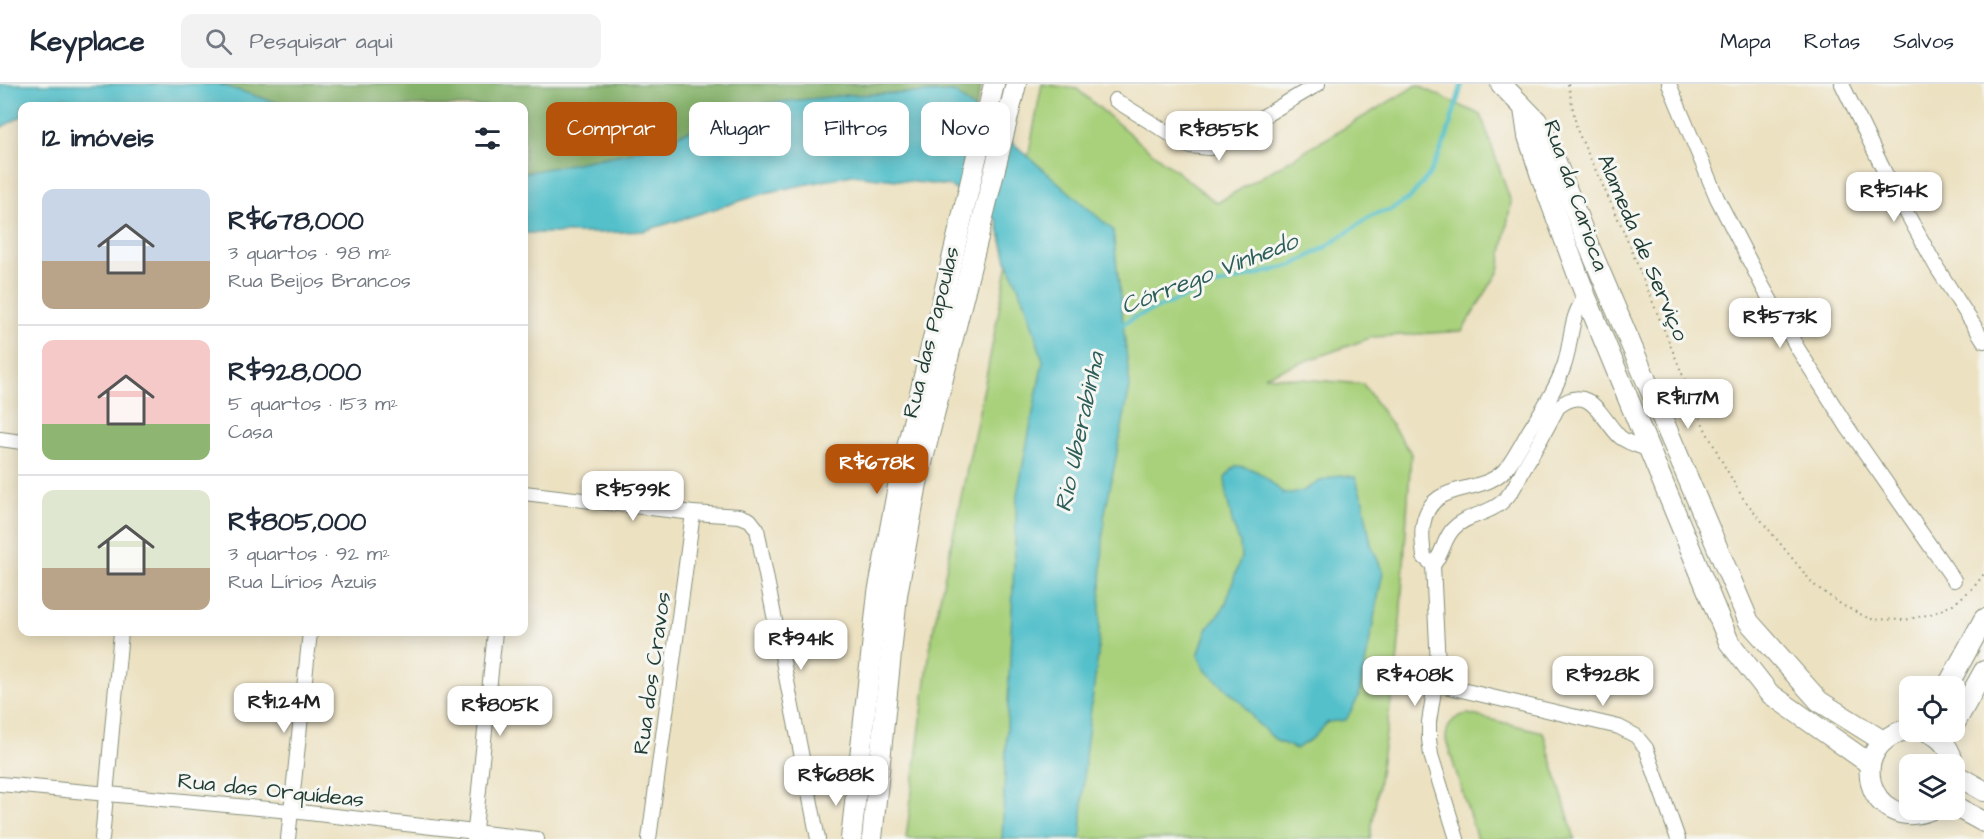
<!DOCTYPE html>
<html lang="pt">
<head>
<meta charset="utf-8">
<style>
  :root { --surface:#fff; --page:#f2f2f3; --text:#1f2937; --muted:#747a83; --line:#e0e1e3; --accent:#b45309 }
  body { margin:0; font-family:"Architects Daughter",sans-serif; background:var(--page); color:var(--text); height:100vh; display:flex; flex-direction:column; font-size:22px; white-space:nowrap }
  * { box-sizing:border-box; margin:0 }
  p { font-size:20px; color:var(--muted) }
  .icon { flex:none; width:33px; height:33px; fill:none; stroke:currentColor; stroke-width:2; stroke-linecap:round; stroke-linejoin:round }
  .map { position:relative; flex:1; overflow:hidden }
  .drawer { position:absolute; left:18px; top:18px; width:510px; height:534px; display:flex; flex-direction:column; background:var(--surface); border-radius:12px; box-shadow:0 3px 15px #0003 }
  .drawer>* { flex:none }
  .top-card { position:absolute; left:546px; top:18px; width:570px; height:54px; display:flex; gap:12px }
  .controls { position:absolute; left:1899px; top:592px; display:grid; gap:12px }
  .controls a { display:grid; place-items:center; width:66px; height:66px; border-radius:12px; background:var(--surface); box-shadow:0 3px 15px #0003; font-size:30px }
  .price { position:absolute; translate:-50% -51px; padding:0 14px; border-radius:12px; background:#fff; color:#222; font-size:20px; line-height:39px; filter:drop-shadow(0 2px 3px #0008) }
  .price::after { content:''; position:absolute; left:50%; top:36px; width:18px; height:14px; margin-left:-9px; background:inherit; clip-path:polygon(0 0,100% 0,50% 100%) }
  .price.active { background:var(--accent); color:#fff }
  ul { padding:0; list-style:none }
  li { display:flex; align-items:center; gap:18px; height:150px; padding:0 24px }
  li+li { border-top:2px solid var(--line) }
  li span { display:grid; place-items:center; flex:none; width:168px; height:120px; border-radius:12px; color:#555 }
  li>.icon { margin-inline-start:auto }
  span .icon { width:72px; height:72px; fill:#fffc; stroke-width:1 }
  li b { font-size:26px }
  h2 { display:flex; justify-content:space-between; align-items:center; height:72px; padding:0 24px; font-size:26px }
  .pill { padding:0 21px; border-radius:12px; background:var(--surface); box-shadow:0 3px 15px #0003; font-size:21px; line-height:54px }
  .pill.active { background:var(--accent); color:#fff }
  header { display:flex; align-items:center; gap:36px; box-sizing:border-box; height:84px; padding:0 30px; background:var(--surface); border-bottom:2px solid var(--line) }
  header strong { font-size:28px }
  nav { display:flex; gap:33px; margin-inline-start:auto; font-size:21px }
  .search { width:420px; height:54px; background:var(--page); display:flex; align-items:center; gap:15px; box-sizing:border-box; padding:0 21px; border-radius:12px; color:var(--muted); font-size:22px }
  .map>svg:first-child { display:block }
</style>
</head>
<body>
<header>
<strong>Keyplace</strong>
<div class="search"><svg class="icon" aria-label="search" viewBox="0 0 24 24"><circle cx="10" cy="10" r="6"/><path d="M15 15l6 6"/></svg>Pesquisar aqui</div>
<nav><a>Mapa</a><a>Rotas</a><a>Salvos</a></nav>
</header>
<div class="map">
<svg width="1984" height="755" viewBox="0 0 1984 755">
  <rect width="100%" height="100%" fill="#f6f6f2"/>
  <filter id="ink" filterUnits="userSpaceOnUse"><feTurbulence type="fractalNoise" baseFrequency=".0167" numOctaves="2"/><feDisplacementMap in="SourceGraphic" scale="12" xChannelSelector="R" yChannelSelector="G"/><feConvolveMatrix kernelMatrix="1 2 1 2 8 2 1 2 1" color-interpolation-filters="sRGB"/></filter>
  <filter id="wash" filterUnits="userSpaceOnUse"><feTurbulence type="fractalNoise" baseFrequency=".008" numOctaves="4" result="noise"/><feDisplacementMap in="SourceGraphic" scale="24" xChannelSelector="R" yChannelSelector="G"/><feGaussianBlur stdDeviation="1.35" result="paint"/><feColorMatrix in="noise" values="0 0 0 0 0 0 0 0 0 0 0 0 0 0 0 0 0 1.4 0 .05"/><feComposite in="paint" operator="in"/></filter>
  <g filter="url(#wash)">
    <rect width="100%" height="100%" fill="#ece1c1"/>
    <g fill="#a9d17c" stroke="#648758" stroke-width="1.5">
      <polygon points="1042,0 1077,5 1144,62 1217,119 1417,1 1481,31 1511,118 1499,187 1462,247 1373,253 1264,292 1363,300 1411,369 1398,571 1370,755 906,755 931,557 985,299"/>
      <path d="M1468 630 1543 648 1575 755H1477L1446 656C1446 642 1453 632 1468 630Z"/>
    </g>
    <polygon fill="#86b36c" stroke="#527850" stroke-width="1.5" points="218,0 982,0 975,27 954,8 849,11 761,20 632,68 524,89 524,22 287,22"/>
    <g fill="#52c0ca" stroke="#387e7f" stroke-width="1.5">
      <polygon points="0,0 218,0 287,22 78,22 65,13 43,22 22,22 22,32 0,44"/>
      <polygon points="954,8 1113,146 1130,303 1104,434 1098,571 1085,672 1081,755 1002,755 1017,411 1043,277 1025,218 1007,177 997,136 950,102 852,91 769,108 644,147 597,149 524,149 524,89 632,68 761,20 849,11"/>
      <path d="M1235 382C1259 383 1267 395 1284 410L1303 407 1318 398 1339 391 1355 393 1363 417 1371 460 1383 488 1359 612 1346 636 1328 638 1313 654 1296 665 1277 657 1256 638 1242 619 1206 587 1198 572 1207 545 1225 522 1241 473 1240 460 1233 441 1227 414 1225 394Z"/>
    </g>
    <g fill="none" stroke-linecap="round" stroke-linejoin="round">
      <polyline stroke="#52c0ca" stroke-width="4.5" points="1118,243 1135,233 1213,202 1293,181 1326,163 1372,131 1390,126 1409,115 1429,91 1446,55 1462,0"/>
    </g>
  </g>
  <g filter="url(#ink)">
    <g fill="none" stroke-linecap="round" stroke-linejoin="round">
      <defs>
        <g id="street">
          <polyline points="1669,0 1717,114 1763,203 1798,265 1848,344 1954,496"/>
          <polyline points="1842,0 1889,97 1937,184 1984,257"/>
          <polyline points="1115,16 1189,62 1210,64 1318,0"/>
          <polyline points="0,355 22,358"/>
          <polyline points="524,409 693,429 740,432 750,436 757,445 818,755"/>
          <path d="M1433 481 1424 473C1423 463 1421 451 1423 441 1431 392 1484 415 1508 382 1516 371 1522 359 1529 347 1542 326 1556 305 1564 282 1572 260 1569 231 1586 213"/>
          <polyline points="1436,600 1619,643 1636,652 1646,664 1678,755"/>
          <polyline points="0,700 291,727 537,755"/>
          <polyline points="102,755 121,548"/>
          <polyline points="288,755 310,548"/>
          <polyline points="474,755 495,548"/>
          <polyline points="649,755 693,429"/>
          <path d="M1457 755 1431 671 1429 655V638L1438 581 1433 481C1443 470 1443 456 1453 445 1466 431 1486 431 1501 419 1513 409 1517 397 1524 384 1536 364 1547 344 1558 323 1590 297 1602 336 1620 353 1627 359 1641 363 1650 366"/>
        </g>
        <g id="secondary">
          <polyline points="1501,0 1537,37 1548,58 1589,162 1749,538 1819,617 1883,657"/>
          <polyline points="1524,25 1528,52 1541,92 1586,213 1729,558 1769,609 1870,680"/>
          <polyline points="1947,603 1984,535"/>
          <polyline points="1954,641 1984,587"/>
          <path d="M1910 645C1841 659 1869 750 1930 726"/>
          <path d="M1928 648C1941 653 1952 666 1953 681"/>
          <polyline points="1954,690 1984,707"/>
          <polyline points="1954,722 1984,738"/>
          <polyline points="851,755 878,509 899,397 994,0"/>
          <polyline points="872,755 897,511 917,399 1016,0"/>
        </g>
      </defs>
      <use href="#street" stroke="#868f7a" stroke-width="16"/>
      <use href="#secondary" stroke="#868f7a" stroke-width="22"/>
      <polyline stroke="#868f7a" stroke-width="2" stroke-dasharray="1.5 4.5" stroke-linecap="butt" points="1568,0 1577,46 1621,141 1704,343 1725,383 1743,414 1814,501 1842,521 1870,535 1905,536 1935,529 1955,519 1974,503 1984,490"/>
      <use href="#street" stroke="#fff" stroke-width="14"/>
      <use href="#secondary" stroke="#fff" stroke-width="20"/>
    </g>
  </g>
  <g text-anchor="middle" stroke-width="6" stroke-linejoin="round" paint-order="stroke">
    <g font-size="22" fill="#1f3d34" stroke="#f6f6f2">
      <text transform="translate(1577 111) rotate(71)" y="8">Rua da Carioca</text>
      <text transform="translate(1644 163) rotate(67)" y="8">Alameda de Serviço</text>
      <text transform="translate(930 248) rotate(-76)" y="8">Rua das Papoulas</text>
      <text transform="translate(651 589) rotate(-82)" y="8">Rua dos Cravos</text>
      <text transform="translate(271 705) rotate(6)" y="8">Rua das Orquídeas</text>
    </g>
    <g font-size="24" font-style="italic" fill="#2c5e5a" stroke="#f6f6f2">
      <text transform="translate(1209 189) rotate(-21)" y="8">Córrego Vinhedo</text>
      <text transform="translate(1079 348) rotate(-78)" y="8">Rio Uberabinha</text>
    </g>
  </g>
</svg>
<div class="controls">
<a><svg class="icon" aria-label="locate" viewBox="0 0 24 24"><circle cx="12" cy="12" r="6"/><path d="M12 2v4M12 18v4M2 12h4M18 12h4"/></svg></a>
<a><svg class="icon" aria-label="layers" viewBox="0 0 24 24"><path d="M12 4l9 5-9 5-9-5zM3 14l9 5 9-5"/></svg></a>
</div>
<b class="price" style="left:1219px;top:78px">R$855K</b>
<b class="price" style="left:1894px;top:139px">R$514K</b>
<b class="price" style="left:1780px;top:265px">R$573K</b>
<b class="price" style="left:1688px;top:346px">R$1.17M</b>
<b class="price active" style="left:877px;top:411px">R$678K</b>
<b class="price" style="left:633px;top:438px">R$599K</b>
<b class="price" style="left:801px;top:587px">R$941K</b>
<b class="price" style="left:1415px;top:623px">R$408K</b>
<b class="price" style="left:1603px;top:623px">R$928K</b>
<b class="price" style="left:284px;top:650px">R$1.24M</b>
<b class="price" style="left:500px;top:653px">R$805K</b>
<b class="price" style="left:836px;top:723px">R$688K</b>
<div class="top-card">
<a class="pill active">Comprar</a>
<a class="pill">Alugar</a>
<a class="pill">Filtros</a>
<a class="pill">Novo</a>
</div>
<section class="drawer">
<h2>12 imóveis<svg class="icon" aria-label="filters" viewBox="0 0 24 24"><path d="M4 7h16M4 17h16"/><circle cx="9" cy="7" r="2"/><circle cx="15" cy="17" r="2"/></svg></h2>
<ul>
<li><span style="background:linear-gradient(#c9d6e8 60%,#b9a48a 0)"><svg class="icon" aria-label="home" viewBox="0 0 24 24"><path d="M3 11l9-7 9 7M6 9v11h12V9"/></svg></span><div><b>R$678,000</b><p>3 quartos · 98 m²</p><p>Rua Beijos Brancos</p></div></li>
<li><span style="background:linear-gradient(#f6c9c9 70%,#8fb573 0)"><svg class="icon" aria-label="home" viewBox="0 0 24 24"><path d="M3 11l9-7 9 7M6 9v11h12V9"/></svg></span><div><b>R$928,000</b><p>5 quartos · 153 m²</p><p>Casa</p></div></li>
<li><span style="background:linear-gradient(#dfe7d0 65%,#b9a48a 0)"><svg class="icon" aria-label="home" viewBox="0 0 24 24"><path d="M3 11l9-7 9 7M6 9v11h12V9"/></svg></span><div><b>R$805,000</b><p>3 quartos · 92 m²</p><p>Rua Lírios Azuis</p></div></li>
</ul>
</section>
</div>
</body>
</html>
